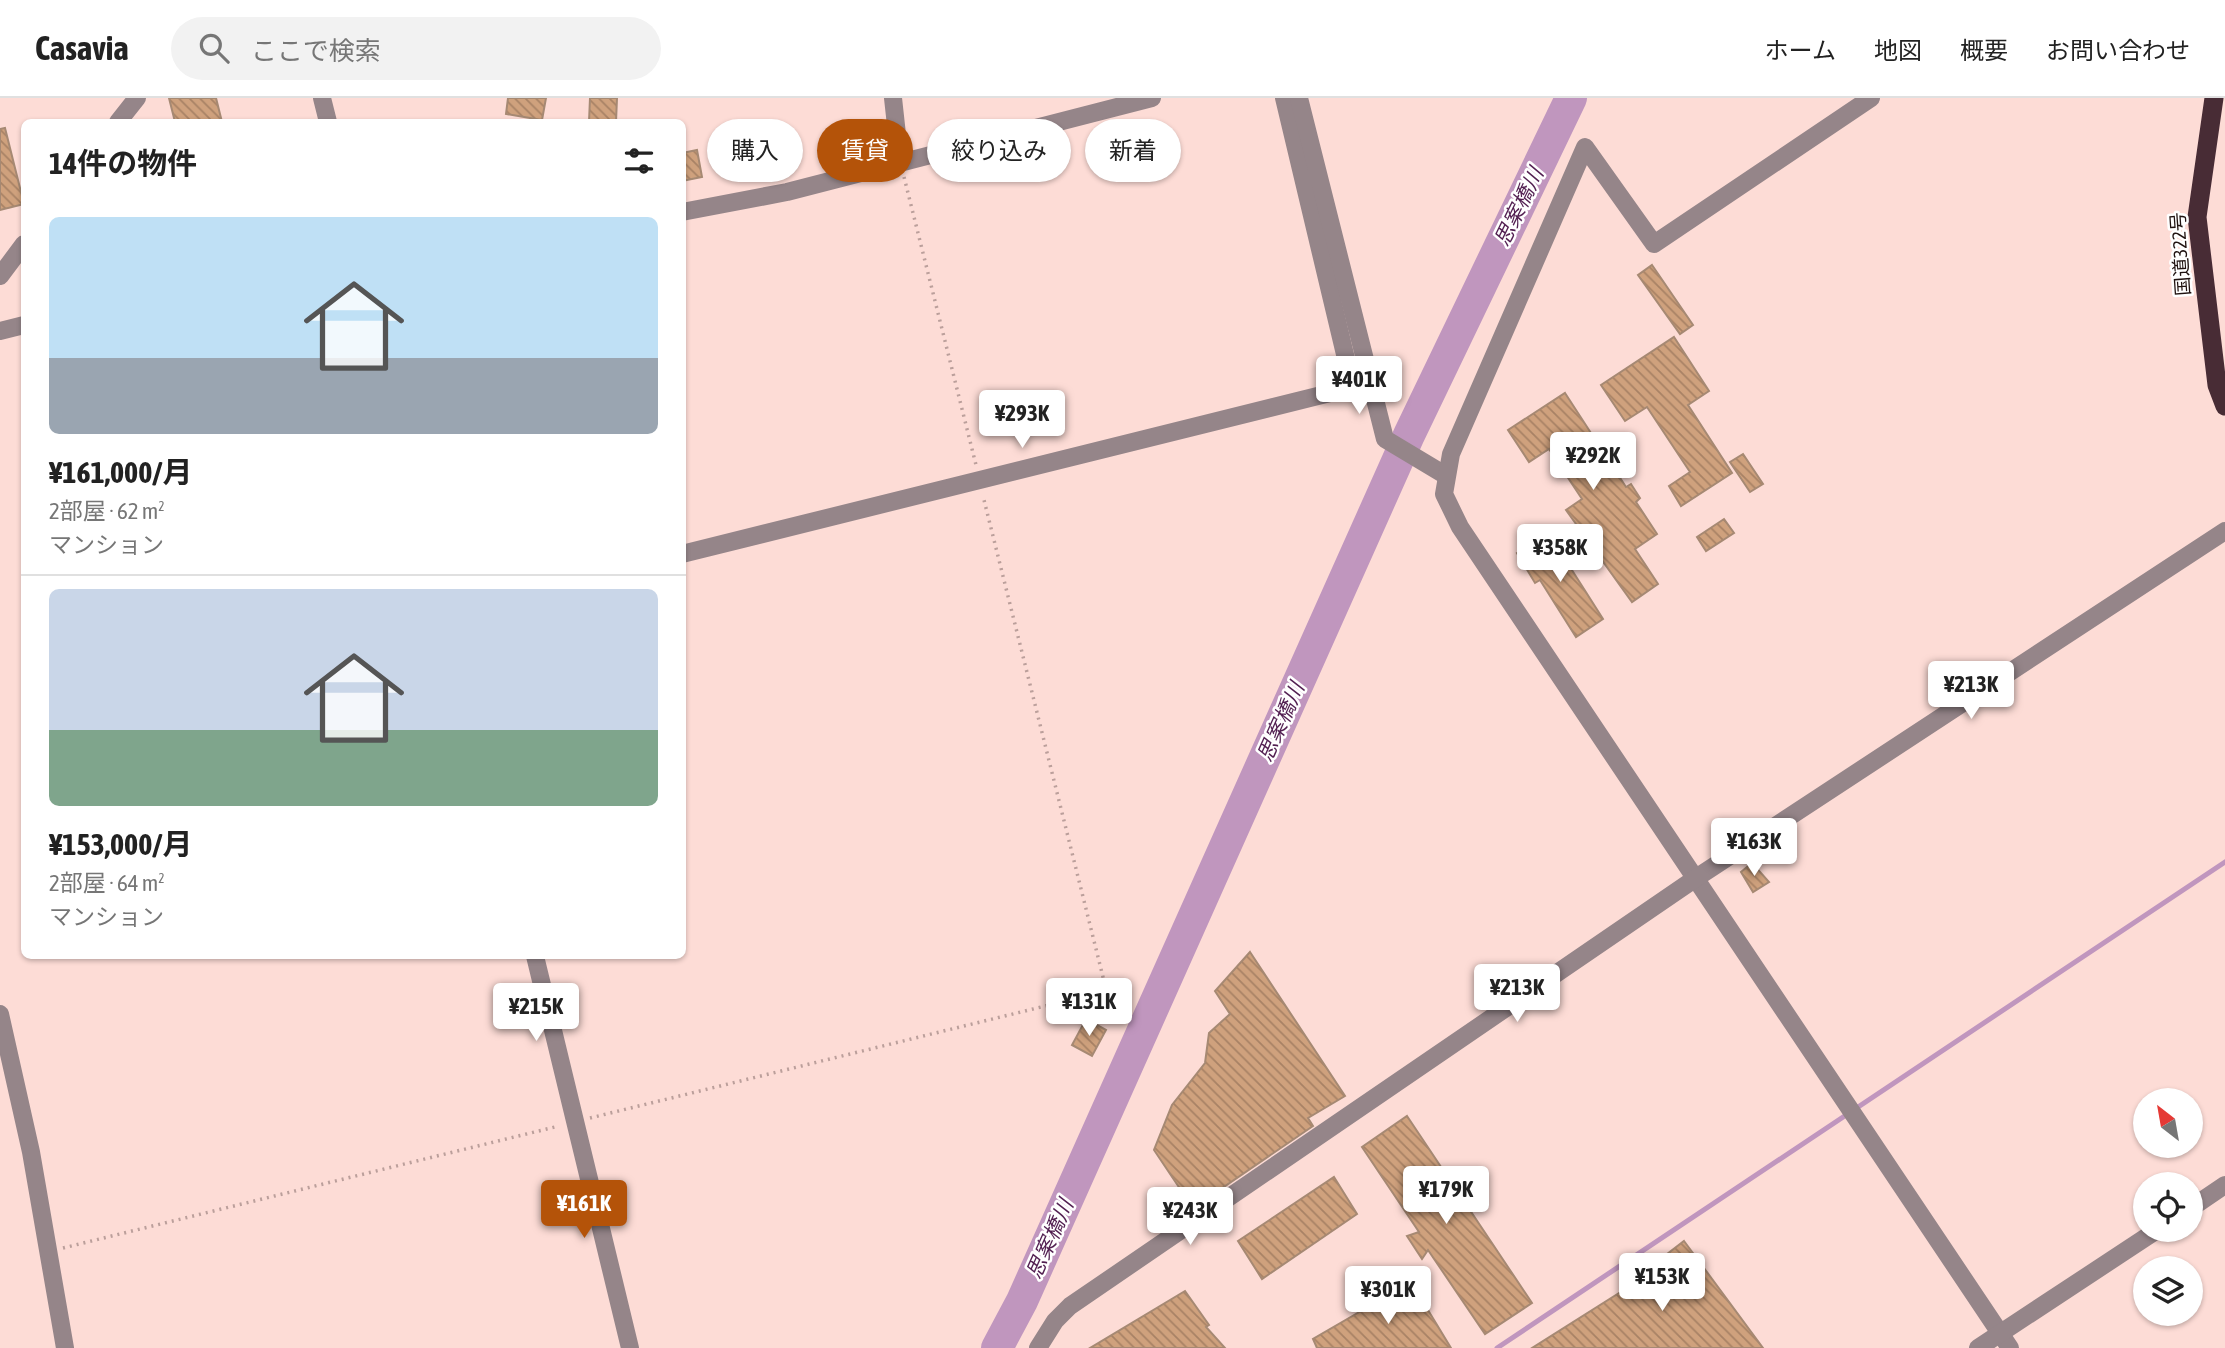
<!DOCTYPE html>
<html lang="ja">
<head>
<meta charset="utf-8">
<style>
  :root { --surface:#fff; --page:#f2f2f2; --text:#222; --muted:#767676; --line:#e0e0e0; --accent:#b45309 }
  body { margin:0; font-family:"Asap Condensed","Noto Sans JP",sans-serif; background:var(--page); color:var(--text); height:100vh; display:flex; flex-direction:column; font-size:26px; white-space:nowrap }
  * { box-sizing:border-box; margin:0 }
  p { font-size:23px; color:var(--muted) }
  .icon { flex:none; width:38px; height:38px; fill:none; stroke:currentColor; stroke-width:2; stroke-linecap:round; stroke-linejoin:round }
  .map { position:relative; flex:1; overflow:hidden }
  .side { position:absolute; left:21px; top:21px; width:665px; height:840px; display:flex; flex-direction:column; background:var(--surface); border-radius:10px; box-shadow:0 2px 5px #0004 }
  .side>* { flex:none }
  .banner { position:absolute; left:707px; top:21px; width:665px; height:63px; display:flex; gap:14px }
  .needle { width:46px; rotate:329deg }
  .buttons { position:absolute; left:2133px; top:990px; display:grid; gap:14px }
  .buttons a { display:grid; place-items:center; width:70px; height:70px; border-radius:50%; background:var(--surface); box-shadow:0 2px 5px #0004; font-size:35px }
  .price { position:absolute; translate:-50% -60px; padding:0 16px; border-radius:7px; background:#fff; color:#222; font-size:23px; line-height:46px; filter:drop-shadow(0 2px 4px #0008) }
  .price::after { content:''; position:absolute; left:50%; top:42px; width:21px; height:16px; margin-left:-10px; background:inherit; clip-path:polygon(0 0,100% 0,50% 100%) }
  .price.selected { background:var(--accent); color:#fff }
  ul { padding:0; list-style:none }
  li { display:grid; align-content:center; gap:14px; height:371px; padding:0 28px }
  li+li { border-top:2px solid var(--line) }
  li span { display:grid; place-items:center; height:217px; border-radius:10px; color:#555 }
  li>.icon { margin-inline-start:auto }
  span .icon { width:126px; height:126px; fill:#fffc; stroke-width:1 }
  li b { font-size:30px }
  h2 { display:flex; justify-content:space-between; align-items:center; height:84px; padding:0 28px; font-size:30px }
  .chip { padding:0 24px; border-radius:32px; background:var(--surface); box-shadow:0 2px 5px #0004; font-size:24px; line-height:63px }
  .chip.selected { background:var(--accent); color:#fff }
  header { display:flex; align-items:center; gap:42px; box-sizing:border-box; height:98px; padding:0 35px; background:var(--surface); border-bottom:2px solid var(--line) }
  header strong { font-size:33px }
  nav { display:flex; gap:38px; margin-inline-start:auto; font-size:24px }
  .search { width:490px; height:63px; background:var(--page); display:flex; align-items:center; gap:18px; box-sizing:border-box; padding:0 24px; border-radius:38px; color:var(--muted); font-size:26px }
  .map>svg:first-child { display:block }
</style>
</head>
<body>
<header>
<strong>Casavia</strong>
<div class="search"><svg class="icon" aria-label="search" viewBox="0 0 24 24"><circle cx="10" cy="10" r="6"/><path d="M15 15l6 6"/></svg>ここで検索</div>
<nav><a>ホーム</a><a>地図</a><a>概要</a><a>お問い合わせ</a></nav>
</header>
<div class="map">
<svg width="2225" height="1250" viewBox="0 0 2225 1250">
  <defs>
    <pattern id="building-back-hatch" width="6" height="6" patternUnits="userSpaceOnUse" patternTransform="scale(1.75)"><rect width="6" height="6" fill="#cfa17d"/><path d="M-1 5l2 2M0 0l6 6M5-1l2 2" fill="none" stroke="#a88265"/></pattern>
  </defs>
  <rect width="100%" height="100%" fill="#fddcd6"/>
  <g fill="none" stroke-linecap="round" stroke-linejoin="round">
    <polyline stroke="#c096be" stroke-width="5" points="1497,1250 2225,764"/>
    <polyline stroke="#c096be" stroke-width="32" points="997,1250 1022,1203 1409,337 1571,0"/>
  </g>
  <g fill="url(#building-back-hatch)" stroke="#a68973" stroke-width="2">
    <polygon points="169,0 216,0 222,24 175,24"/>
    <polygon points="508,0 546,0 542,22 506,16"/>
    <polygon points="590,0 617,0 616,24 589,24"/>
    <polygon points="5,30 24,106 0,112 0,31"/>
    <polygon points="697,52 702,79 682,83 682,55"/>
    <polygon points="1652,167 1693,227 1680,236 1638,177"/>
    <polygon points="1674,239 1709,293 1688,307 1732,375 1681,408 1669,388 1690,374 1647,309 1625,323 1601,287"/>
    <polygon points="1565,295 1626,389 1631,386 1640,400 1636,404 1657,436 1635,451 1658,486 1632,504 1566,412 1582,401 1549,351 1529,364 1508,332"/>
    <polygon points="1743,356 1763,386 1750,394 1730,364"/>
    <polygon points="1724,421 1734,435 1706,453 1697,439"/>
    <polygon points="1549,436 1603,521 1576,539 1540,482 1535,485 1517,455"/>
    <polygon points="1752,765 1769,784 1753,794 1741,774"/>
    <polygon points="1250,854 1345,998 1308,1020 1313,1028 1193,1110 1154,1052 1172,1007 1205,965 1209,935 1230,916 1215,893"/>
    <polygon points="1086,921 1106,932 1092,958 1072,947"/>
    <polygon points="1407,1018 1532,1205 1485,1236 1428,1152 1422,1161 1407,1138 1419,1134 1362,1049"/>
    <polygon points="1334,1079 1357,1116 1262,1181 1238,1143"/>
    <polygon points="1684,1143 1763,1250 1532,1250 1638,1183 1636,1180"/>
    <polygon points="1411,1184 1451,1250 1317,1250 1313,1241"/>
    <polygon points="1185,1193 1209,1227 1206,1229 1225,1250 1090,1250"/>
  </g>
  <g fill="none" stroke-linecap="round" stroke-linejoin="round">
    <g stroke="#bb9f9b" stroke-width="3.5" stroke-dasharray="2 5" stroke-linecap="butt">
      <polyline points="904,79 976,367"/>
      <polyline points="590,1020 1090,897 1100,891 1104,883 983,398"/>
      <polyline points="63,1150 559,1028"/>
    </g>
    <g stroke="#958589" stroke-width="18">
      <polyline points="322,0 328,24"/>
      <polyline points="893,0 900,64"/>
      <polyline points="1284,0 1353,290"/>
      <polyline points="1299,0 1385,341 1445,377"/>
      <polyline points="1871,0 1654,146 1585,49 1451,356 1444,396 1460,429 2010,1250"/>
      <polyline points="682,114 787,94 1152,0"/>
      <polyline points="0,233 24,227"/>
      <polyline points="682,456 1370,285"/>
      <polyline points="535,858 630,1250"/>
      <polyline points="0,916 31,1054 65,1250"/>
      <polyline points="2191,1110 2225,1087"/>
      <polyline points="1038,1250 1055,1223 1070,1208 1696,780 2225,433"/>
      <polyline points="1978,1250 2157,1132"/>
    </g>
    <g stroke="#958589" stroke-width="18">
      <polyline points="118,24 137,0"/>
      <polyline points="0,178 24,146"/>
    </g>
    <polyline stroke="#482c35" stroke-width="19" points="2214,0 2197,119 2217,287 2225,308"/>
  </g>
  <g text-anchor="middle" stroke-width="5" stroke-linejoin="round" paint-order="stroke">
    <g font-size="19" fill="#211311" stroke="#fff">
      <text transform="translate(2180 156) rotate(-94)" y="7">国道322号</text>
    </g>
    <g font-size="21" font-style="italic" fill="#521f51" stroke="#fff">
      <text transform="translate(1519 109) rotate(-64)" y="7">思案橋川</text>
      <text transform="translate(1281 624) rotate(-66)" y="7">思案橋川</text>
      <text transform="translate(1050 1141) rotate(-66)" y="7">思案橋川</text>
    </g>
  </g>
</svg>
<div class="buttons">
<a><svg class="needle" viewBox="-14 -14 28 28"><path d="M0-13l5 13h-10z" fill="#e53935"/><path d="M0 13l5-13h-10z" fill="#767676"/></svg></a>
<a><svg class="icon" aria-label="locate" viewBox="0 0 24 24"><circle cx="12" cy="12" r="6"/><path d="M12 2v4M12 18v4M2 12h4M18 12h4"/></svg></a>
<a><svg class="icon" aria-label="layers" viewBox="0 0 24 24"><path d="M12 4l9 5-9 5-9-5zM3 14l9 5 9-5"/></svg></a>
</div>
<b class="price" style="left:1359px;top:318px">¥401K</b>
<b class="price" style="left:1022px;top:352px">¥293K</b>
<b class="price" style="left:1593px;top:394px">¥292K</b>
<b class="price" style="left:1560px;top:486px">¥358K</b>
<b class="price" style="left:1971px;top:623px">¥213K</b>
<b class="price" style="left:1754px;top:780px">¥163K</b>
<b class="price" style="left:1517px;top:926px">¥213K</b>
<b class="price" style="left:1089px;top:940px">¥131K</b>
<b class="price" style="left:536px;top:945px">¥215K</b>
<b class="price" style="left:1446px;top:1128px">¥179K</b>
<b class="price selected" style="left:584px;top:1142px">¥161K</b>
<b class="price" style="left:1190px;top:1149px">¥243K</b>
<b class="price" style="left:1662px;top:1215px">¥153K</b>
<b class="price" style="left:1388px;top:1228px">¥301K</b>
<div class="banner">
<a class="chip">購入</a>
<a class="chip selected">賃貸</a>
<a class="chip">絞り込み</a>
<a class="chip">新着</a>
</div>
<section class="side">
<h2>14件の物件<svg class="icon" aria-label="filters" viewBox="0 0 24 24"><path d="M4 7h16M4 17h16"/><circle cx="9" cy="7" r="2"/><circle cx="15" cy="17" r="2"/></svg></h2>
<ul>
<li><span style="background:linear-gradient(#bfe0f5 65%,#9aa5b1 0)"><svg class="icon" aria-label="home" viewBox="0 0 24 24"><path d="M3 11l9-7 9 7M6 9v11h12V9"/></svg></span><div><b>¥161,000/月</b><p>2部屋 · 62 m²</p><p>マンション</p></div></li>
<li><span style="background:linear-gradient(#c9d6e8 65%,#7fa58c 0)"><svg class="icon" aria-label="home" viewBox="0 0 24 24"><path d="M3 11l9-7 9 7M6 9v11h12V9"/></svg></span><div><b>¥153,000/月</b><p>2部屋 · 64 m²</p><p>マンション</p></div></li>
</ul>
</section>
</div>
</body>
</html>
